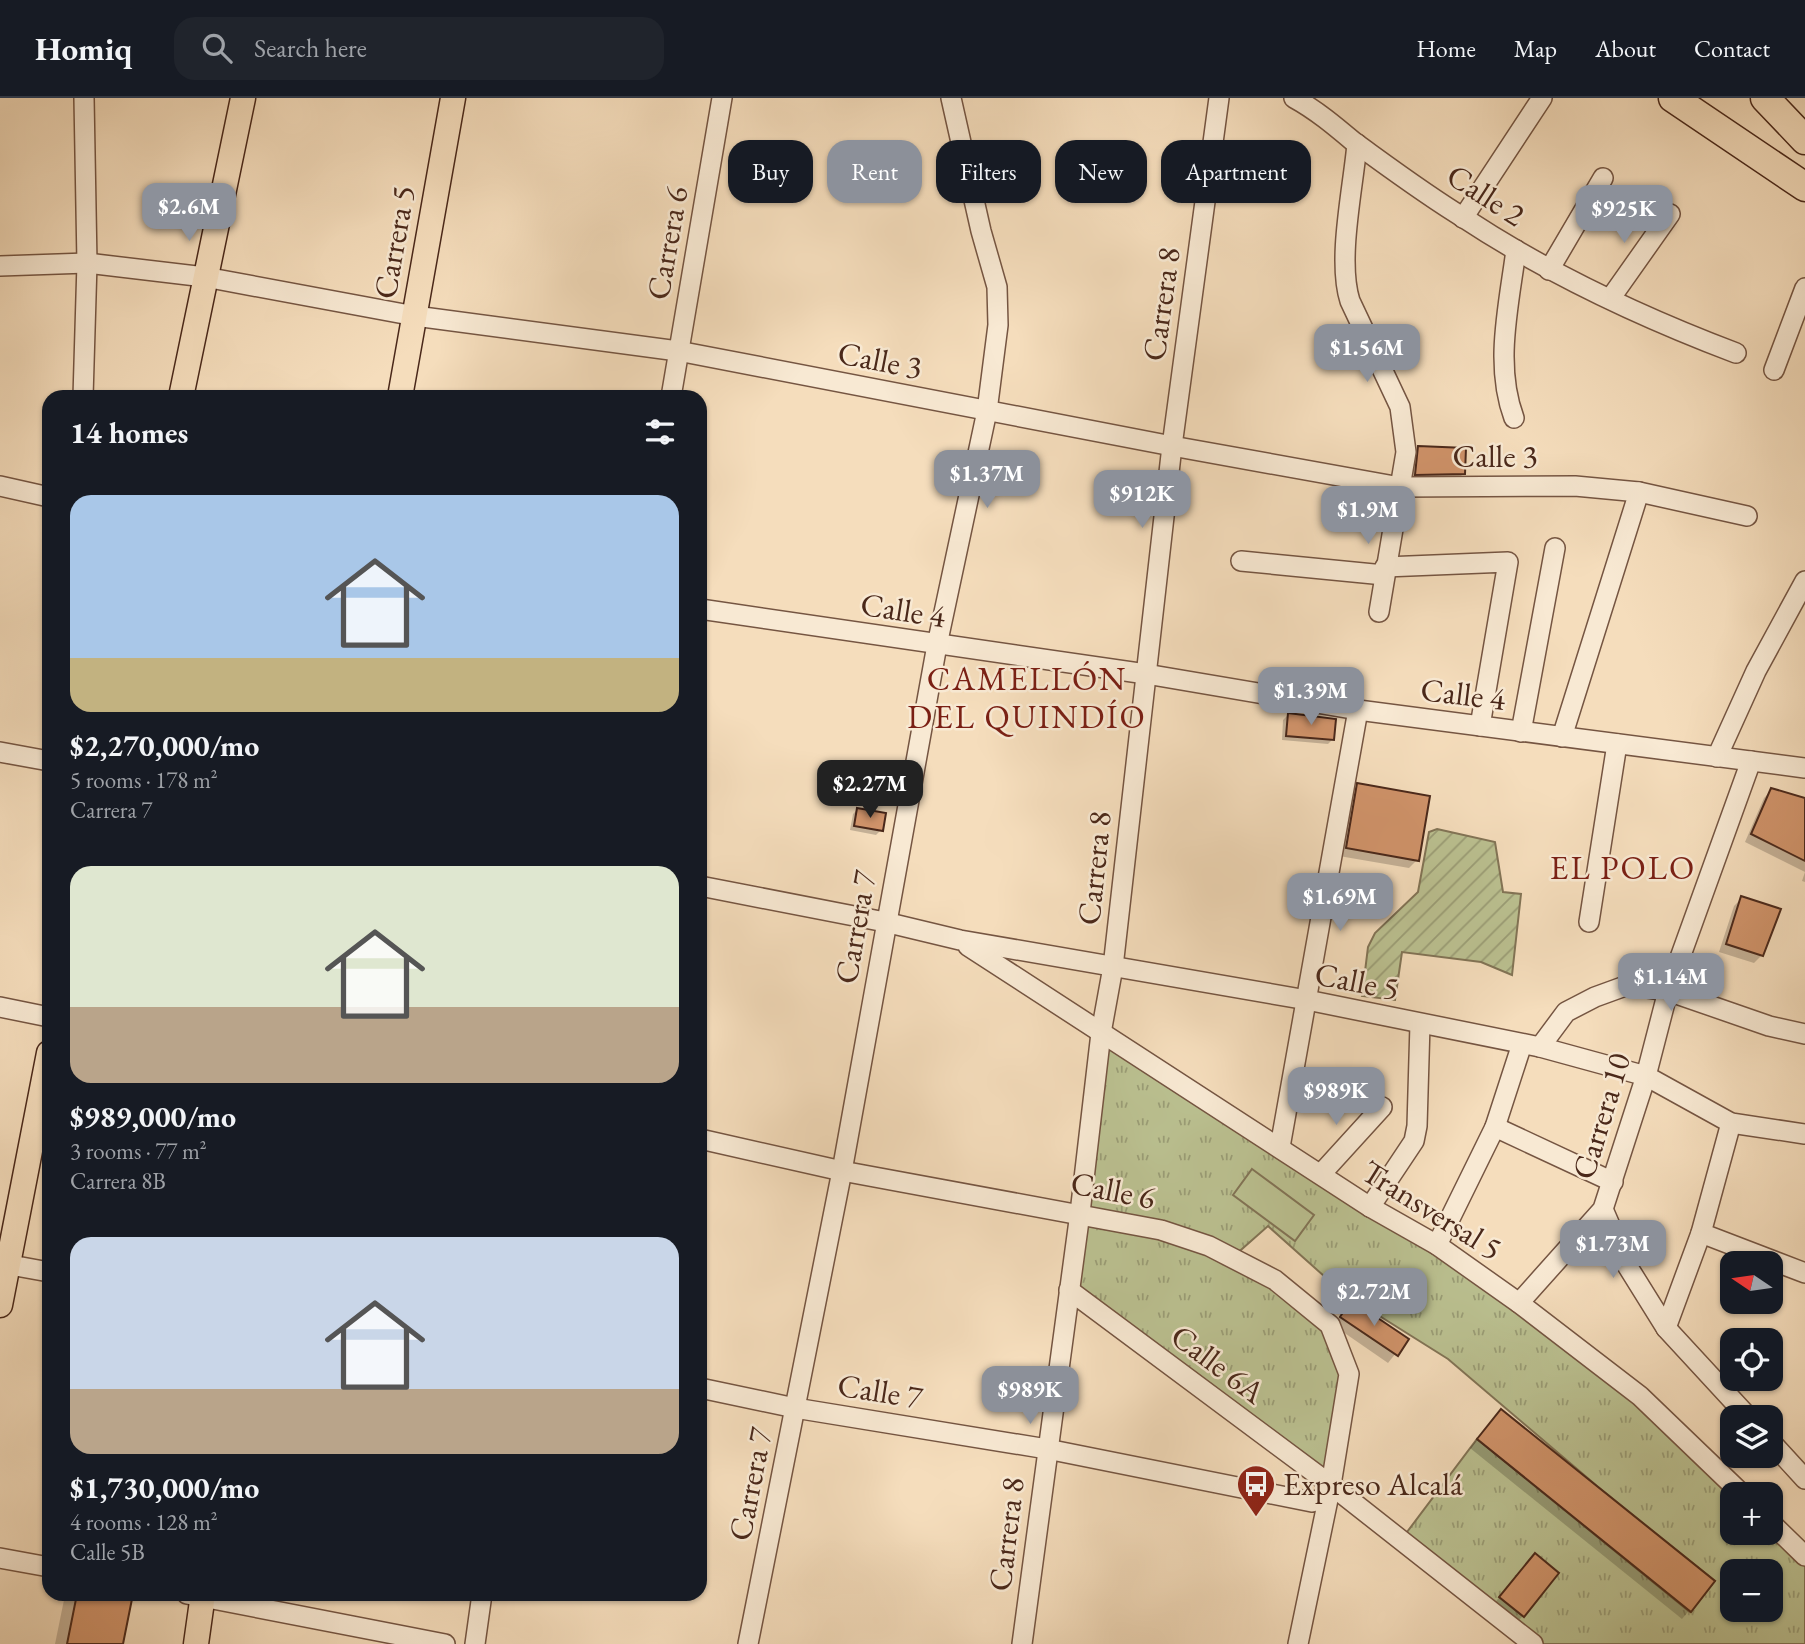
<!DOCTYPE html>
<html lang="en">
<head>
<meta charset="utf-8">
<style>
  :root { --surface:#171b24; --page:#20242c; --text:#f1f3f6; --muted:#9ea1a6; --line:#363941; --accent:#8c9099 }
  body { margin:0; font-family:"EB Garamond",serif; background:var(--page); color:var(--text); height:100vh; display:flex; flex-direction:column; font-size:26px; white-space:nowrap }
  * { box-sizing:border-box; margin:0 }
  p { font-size:23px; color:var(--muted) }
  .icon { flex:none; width:38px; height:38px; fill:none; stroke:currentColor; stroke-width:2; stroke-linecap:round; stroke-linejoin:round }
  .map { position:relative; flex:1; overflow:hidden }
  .panel { position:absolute; left:42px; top:292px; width:665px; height:1211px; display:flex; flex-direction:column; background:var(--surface); border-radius:21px; box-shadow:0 2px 5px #0004 }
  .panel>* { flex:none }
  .hud { position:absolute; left:728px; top:42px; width:665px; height:63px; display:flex; gap:14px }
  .needle { width:46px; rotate:283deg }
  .controls { position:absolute; left:1720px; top:1153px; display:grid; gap:14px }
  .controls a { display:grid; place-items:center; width:63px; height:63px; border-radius:14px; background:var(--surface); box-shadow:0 2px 5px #0004; font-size:35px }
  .price { position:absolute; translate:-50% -60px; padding:0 16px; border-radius:14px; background:var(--accent); color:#fff; font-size:23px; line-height:46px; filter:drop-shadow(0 2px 4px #0008) }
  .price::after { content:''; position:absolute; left:50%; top:42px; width:21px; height:16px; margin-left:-10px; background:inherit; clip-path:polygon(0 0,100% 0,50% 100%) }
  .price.current { background:#222; color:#fff }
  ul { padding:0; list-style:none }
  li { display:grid; align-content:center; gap:14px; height:371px; padding:0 28px }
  li span { display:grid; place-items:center; height:217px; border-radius:21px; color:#555 }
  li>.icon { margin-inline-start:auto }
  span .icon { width:126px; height:126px; fill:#fffc; stroke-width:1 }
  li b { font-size:30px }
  h2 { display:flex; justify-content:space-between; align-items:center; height:84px; padding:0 28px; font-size:30px }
  .pill { padding:0 24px; border-radius:21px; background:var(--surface); box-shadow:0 2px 5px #0004; font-size:24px; line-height:63px }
  .pill.current { background:var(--accent); color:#fff }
  header { display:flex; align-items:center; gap:42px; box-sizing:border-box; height:98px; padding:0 35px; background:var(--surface); border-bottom:2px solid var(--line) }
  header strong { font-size:33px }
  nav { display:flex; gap:38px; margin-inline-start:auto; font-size:24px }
  .search { width:490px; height:63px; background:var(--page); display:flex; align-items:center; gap:18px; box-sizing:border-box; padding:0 24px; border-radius:21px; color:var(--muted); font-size:26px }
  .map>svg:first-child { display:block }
</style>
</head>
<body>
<header>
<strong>Homiq</strong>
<div class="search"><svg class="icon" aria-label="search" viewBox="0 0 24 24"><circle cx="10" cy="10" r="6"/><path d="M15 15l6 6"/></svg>Search here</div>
<nav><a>Home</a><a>Map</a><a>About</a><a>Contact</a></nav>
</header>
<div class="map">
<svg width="1805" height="1546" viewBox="0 0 1805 1546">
  <defs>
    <pattern id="grass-tufts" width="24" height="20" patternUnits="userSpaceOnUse" patternTransform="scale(1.75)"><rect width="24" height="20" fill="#bbc191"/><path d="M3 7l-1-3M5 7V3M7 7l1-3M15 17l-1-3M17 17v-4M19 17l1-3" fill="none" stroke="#9a9d76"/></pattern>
    <pattern id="garden-furrows" width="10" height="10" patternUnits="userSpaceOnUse" patternTransform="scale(1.75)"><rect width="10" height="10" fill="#bbc191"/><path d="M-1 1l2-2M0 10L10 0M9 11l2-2" fill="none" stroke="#9a9d76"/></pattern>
  </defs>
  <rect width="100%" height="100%" fill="#f5ddbc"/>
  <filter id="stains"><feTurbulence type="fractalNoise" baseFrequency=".00286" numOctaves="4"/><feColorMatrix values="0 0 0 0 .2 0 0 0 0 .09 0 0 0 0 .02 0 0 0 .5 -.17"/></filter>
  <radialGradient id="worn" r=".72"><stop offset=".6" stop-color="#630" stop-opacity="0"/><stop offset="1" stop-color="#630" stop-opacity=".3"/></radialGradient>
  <path fill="url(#grass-tufts)" stroke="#827456" stroke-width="2" fill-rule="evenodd" d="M1106 939 1280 1049 1640 1298 1732 1396V1435H1771L1805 1458V1546H1543L1401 1442 1477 1341 1690 1514 1715 1483 1597 1388 1448 1261 1343 1195 1268 1128 1233 1159 1330 1227 1349 1276 1331 1387 1069 1192ZM1732 1474H1771V1512H1732Z"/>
  <polygon fill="url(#garden-furrows)" stroke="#827456" stroke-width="2" points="1437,731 1495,744 1503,794 1521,796 1512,877 1481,864 1402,854 1395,902 1362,898 1368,849 1375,835 1418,794 1429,734"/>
  <polygon fill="#bbc191" stroke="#827456" stroke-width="2" points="1252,1071 1314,1117 1295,1143 1233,1097"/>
  <g fill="#0003">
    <polygon points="1418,350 1463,376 1455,384 1408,384 1410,358"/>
    <polygon points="1288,617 1333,641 1328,646 1282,642 1283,622"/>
    <polygon points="1358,687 1417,762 1409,770 1339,758 1350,695"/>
    <polygon points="1772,692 1805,702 1805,784 1802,783 1805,774 1745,744 1764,700"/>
    <polygon points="858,711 881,732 876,737 850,732 853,716"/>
    <polygon points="1742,800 1762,857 1754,865 1719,854 1734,808"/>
    <polygon points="1351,1204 1407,1241 1388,1265 1333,1227"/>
    <polygon points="1493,1321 1713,1484 1682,1521 1470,1350"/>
    <polygon points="1527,1465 1523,1518 1515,1526 1493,1507"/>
    <polygon points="131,1496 121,1546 55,1546 65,1497"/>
  </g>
  <g fill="#d0936a" stroke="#4a281a" stroke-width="2">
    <polygon points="1418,348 1466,350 1465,376 1415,377"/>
    <polygon points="1288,615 1336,621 1334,642 1286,638"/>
    <polygon points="1357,685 1430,698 1419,763 1346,750"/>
    <polygon points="1771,690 1805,700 1805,763 1751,736"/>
    <polygon points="857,710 886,715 883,733 854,728"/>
    <polygon points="1741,798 1781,811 1763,858 1726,846"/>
    <polygon points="1351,1202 1409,1241 1398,1258 1340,1219"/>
    <polygon points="1501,1311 1715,1483 1691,1514 1477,1341"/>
    <polygon points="1535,1455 1559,1475 1524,1519 1499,1499"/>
    <polygon points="77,1496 133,1496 123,1546 67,1546"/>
  </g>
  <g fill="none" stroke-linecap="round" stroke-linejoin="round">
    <defs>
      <g id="minor">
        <path d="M1294 0C1316 12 1335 28 1354 44 1390 70 1426 97 1464 120 1549 176 1641 219 1736 255"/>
        <path d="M1357 46C1353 91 1337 162 1350 203L1400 309 1406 354 1379 514"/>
        <polyline points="1463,120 1542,0"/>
        <polyline points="0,168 87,165 205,179 415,218 678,253 1172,348 1400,389 1575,388 1639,394 1747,418"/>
        <polyline points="1549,172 1603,80"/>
        <polyline points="1610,201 1670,116"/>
        <polyline points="1774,272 1805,190"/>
        <polyline points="83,299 87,165 84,0"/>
        <polyline points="671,299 722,0"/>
        <path d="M1514 320C1494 267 1509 207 1516 152"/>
        <polyline points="0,388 49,399"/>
        <polyline points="1241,463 1384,477"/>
        <polyline points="1385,469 1508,464 1480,628"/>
        <polyline points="700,511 1146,576 1358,612 1805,670"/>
        <polyline points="1521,634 1555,450"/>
        <polyline points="1562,639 1639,394"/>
        <polyline points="0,654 49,663"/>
        <polyline points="1717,659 1756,573 1805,483"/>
        <polyline points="700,788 885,824 960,842 1307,902 1540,949 1646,978 1731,1025 1805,1036"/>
        <polyline points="1589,824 1617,646"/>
        <polyline points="968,848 1370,1109 1437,1147 1519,1205 1640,1298 1742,1396"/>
        <polyline points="0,909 49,919"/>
        <polyline points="1540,949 1566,914 1595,899 1628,887 1668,893 1769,928 1805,936"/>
        <polyline points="1495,1029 1613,1084"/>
        <polyline points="700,1041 842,1073 1161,1132 1209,1148 1275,1182 1330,1227 1349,1276 1331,1387 1298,1546"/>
        <polyline points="1280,1049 1358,612"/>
        <polyline points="1321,1076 1382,1009"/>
        <polyline points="1370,1109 1414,1043 1417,1028 1420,926"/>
        <polyline points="1603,1111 1628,1169 1666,1230 1749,1320"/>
        <polyline points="1701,1135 1805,1175"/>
        <polyline points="1437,1147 1495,1029 1522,946"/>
        <polyline points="0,1165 49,1174"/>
        <polyline points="1069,1192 1331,1387 1533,1546"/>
        <polyline points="1519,1205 1603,1111 1646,978 1668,893 1751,663"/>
        <polyline points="1666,1230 1701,1135 1731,1025"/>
        <polyline points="700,1290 795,1310 1047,1351 1312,1404 1324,1400 1331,1388"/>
        <polyline points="1771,1344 1805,1381"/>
        <polyline points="1771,1425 1805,1458"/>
        <polyline points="0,1460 49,1469"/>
        <polyline points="187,1496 445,1546"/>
        <polyline points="475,1546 482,1496"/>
        <polyline points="748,1546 842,1073 937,547 987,313 998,227 997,189 981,133 951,0"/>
        <polyline points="1022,1546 1080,1115 1101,935 1113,869 1172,348 1219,0"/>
      </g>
      <g id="major">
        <polyline points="181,299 243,0"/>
        <polyline points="400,299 453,0"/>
        <polyline points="0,1207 49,955"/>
        <polyline points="196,1546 203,1496"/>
      </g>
      <g id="highway">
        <polyline points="1673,0 1805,89"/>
        <polyline points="1765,0 1805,42"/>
      </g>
    </defs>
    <use href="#minor" stroke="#755542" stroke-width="22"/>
    <use href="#major" stroke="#4a281a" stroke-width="27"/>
    <use href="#highway" stroke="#4a281a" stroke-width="31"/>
    <use href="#minor" stroke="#f8e9d3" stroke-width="19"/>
    <use href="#major" stroke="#f5ddbc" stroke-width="24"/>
    <use href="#highway" stroke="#f5ddbc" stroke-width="28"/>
  </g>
  <defs>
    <symbol id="bus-pin" viewBox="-11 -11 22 30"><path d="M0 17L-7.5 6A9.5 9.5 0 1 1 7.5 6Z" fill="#8f2418" stroke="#f8e9d3"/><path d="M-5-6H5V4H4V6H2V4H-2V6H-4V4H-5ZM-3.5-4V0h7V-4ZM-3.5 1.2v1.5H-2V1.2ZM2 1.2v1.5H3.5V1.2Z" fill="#fff"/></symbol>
  </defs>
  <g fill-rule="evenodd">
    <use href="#bus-pin" x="1234" y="1364" width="44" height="60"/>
  </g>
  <g text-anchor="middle" stroke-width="5" stroke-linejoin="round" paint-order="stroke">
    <g font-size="32" fill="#4a281a" stroke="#f8e9d3">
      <text transform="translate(1486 97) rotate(33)" y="11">Calle 2</text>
      <text transform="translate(394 144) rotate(-80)" y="11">Carrera 5</text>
      <text transform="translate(667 145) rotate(-80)" y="11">Carrera 6</text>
      <text transform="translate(1161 206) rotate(-82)" y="11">Carrera 8</text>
      <text transform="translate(880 262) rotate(11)" y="11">Calle 3</text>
      <text x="1495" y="369">Calle 3</text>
      <text transform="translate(903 512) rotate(9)" y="11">Calle 4</text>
      <text transform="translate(1463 596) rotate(7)" y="11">Calle 4</text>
      <text transform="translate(1094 770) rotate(-84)" y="11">Carrera 8</text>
      <text transform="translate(855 829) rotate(-80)" y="11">Carrera 7</text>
      <text transform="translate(1357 883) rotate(11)" y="11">Calle 5</text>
      <text transform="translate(1601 1018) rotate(-73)" y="11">Carrera 10</text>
      <text transform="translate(1113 1092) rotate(11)" y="11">Calle 6</text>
      <text transform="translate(1432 1112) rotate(32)" y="11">Transversal 5</text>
      <text transform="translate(1218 1266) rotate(37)" y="11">Calle 6A</text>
      <text transform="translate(880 1293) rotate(9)" y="11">Calle 7</text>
      <text transform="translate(750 1386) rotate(-79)" y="11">Carrera 7</text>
      <text transform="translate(1006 1436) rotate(-83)" y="11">Carrera 8</text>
    </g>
    <g font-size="32" fill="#4a281a" stroke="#f8e9d3" text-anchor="start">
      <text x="1283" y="1397">Expreso Alcalá</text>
    </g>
    <g font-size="33" letter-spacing="2" fill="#7a1f14" stroke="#f8e9d3">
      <text x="1027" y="592">CAMELLÓN<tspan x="1027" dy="38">DEL QUINDÍO</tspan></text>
      <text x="1623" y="781">EL POLO</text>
    </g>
  </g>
  <rect width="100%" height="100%" filter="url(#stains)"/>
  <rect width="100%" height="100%" fill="url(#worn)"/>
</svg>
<div class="controls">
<a><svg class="needle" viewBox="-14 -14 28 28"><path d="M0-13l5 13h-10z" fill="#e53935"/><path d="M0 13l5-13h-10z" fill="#9ea1a6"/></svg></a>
<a><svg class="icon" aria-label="locate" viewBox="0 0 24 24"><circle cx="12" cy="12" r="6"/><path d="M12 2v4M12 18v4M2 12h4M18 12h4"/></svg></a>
<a><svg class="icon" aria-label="layers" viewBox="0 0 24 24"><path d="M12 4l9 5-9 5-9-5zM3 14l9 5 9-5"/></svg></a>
<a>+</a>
<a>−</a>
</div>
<b class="price" style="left:189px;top:145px">$2.6M</b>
<b class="price" style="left:1624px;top:147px">$925K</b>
<b class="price" style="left:1367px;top:286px">$1.56M</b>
<b class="price" style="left:987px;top:412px">$1.37M</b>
<b class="price" style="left:1142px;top:432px">$912K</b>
<b class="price" style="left:1368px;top:448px">$1.9M</b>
<b class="price" style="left:1311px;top:629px">$1.39M</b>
<b class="price current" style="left:870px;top:722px">$2.27M</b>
<b class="price" style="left:1340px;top:835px">$1.69M</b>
<b class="price" style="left:1671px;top:915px">$1.14M</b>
<b class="price" style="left:1336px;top:1029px">$989K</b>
<b class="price" style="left:1613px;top:1182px">$1.73M</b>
<b class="price" style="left:1374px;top:1230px">$2.72M</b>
<b class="price" style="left:1030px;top:1328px">$989K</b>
<div class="hud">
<a class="pill">Buy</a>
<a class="pill current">Rent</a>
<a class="pill">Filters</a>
<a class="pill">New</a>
<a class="pill">Apartment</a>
</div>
<section class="panel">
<h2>14 homes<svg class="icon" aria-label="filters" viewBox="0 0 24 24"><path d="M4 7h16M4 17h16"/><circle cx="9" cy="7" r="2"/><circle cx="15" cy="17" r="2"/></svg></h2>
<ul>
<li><span style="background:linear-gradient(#a9c7e8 75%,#c2b280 0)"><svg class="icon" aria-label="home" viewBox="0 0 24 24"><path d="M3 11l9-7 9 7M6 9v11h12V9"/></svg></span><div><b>$2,270,000/mo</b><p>5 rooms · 178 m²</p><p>Carrera 7</p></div></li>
<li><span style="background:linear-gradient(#dfe7d0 65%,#b9a48a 0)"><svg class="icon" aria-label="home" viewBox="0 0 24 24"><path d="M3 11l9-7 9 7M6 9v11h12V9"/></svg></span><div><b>$989,000/mo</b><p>3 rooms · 77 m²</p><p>Carrera 8B</p></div></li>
<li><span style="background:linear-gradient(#c9d6e8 70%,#b9a48a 0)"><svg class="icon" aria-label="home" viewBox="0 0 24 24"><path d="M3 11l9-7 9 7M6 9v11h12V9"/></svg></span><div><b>$1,730,000/mo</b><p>4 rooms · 128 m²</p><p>Calle 5B</p></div></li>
</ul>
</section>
</div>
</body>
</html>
